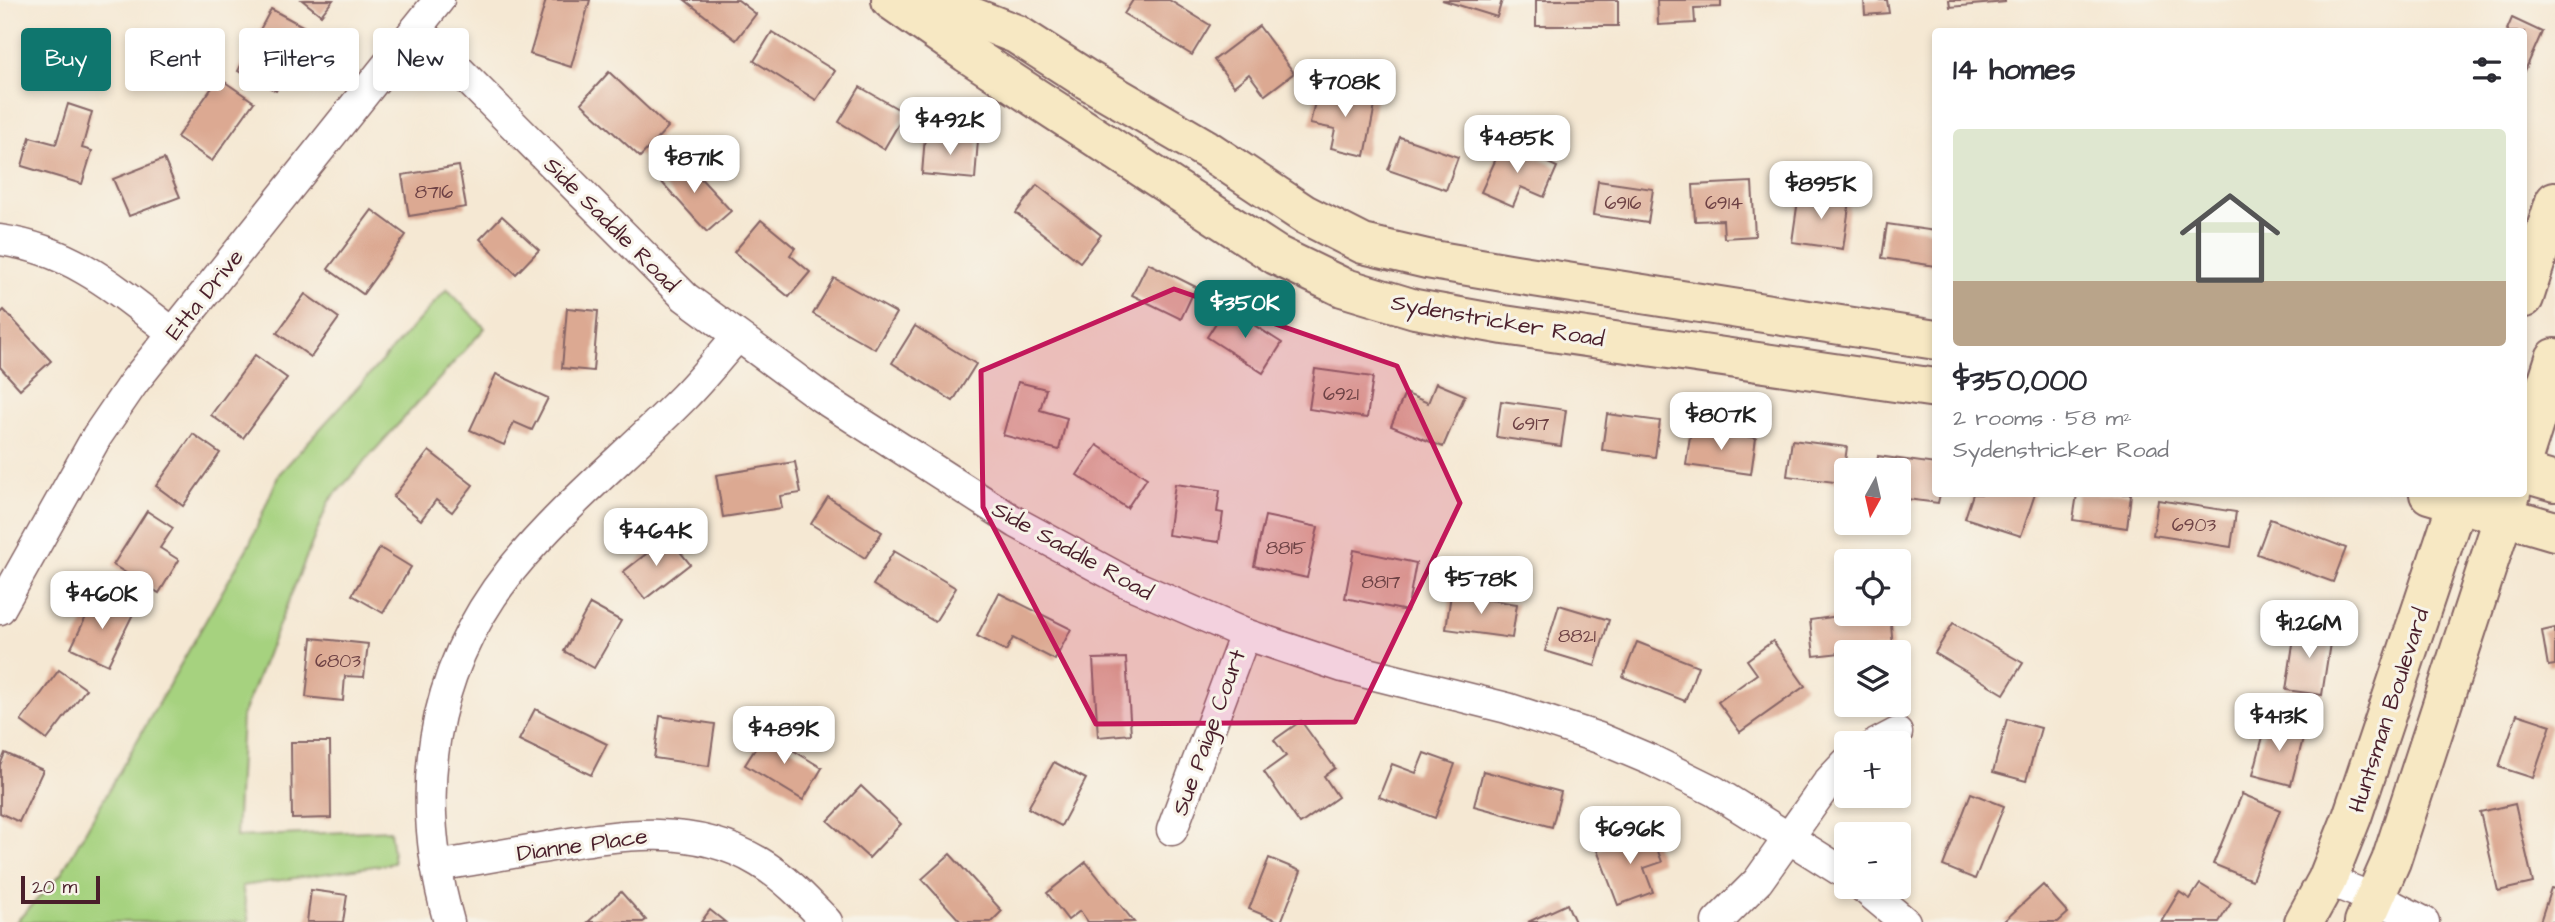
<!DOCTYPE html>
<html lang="en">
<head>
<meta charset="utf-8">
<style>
  :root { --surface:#fff; --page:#f7f7f7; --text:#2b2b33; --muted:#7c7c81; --accent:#0f766e }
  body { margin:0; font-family:"Architects Daughter",sans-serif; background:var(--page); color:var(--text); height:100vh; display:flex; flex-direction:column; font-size:26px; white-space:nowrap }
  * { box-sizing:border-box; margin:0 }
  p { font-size:23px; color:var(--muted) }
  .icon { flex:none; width:38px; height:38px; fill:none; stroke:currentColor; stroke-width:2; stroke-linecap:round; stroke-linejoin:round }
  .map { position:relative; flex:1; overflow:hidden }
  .drawer { position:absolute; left:1932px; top:28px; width:595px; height:469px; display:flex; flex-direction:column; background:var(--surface); border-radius:7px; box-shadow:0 4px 10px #0003 }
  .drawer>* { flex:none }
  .banner { position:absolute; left:21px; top:28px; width:665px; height:63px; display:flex; gap:14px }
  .needle { width:46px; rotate:188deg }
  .buttons { position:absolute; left:1834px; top:458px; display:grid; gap:14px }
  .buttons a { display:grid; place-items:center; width:77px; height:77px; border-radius:7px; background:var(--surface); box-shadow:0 4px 10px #0003; font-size:35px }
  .scale { position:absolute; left:21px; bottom:18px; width:79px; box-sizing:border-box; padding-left:7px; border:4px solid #4a1f2b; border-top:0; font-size:19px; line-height:24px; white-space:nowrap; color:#4a1f2b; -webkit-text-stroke:5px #f7f3e8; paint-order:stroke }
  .price { position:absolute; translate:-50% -60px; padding:0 16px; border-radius:14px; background:#fff; color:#222; font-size:23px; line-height:46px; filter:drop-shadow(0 2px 4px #0008) }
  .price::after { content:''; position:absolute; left:50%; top:42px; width:21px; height:16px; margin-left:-10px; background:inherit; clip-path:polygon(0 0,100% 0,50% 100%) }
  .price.active { background:var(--accent); color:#fff }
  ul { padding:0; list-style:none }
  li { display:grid; align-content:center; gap:14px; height:371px; padding:0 21px }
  li span { display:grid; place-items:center; height:217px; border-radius:7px; color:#555 }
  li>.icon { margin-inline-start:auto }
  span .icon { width:126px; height:126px; fill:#fffc; stroke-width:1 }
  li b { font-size:30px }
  h2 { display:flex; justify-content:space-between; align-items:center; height:84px; padding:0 21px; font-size:30px }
  .tag { padding:0 24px; border-radius:7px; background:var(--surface); box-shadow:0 4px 10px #0003; font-size:24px; line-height:63px }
  .tag.active { background:var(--accent); color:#fff }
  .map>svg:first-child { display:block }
</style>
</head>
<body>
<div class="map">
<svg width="2555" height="922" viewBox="0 0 2555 922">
  <rect width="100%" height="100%" fill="#f7f3e8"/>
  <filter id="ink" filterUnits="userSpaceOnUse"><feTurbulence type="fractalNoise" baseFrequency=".0143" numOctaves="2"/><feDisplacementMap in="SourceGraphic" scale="14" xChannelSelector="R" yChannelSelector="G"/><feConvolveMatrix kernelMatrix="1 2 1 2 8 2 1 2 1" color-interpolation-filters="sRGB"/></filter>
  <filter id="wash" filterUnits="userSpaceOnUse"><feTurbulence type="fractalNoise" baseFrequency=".00686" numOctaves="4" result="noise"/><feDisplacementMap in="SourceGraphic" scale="28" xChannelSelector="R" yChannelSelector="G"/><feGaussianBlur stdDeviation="1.57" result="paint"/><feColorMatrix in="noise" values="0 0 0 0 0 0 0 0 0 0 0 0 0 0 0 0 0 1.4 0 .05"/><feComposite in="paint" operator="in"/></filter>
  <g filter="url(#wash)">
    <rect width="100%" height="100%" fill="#f5e8d3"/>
    <polygon fill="#a6d27f" stroke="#787855" stroke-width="2" points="447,289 485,328 329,501 242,716 236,837 390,830 394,863 242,886 249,922 16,922 61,874 250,543 279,474"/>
    <g id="blocks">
      <g fill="#dca992">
        <polygon points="302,0 333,0 321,15"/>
        <polygon points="546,0 590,0 571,67 530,54"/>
        <polygon points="685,0 738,0 756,14 736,40"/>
        <polygon points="1133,0 1169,0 1210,25 1192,55 1124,14"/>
        <polygon points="1442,0 1502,0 1497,17"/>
        <rect x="1536" y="0" width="82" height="26"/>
        <polygon points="1657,0 1721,0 1721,7 1694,8 1695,23 1658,25"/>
        <polygon points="1864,0 1887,0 1889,13 1865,15"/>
        <polygon points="1949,0 2005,0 2005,2 1950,7"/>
        <polygon points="271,9 308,29 276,91 238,71"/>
        <polygon points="2512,18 2542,32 2524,73 2524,32 2506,32"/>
        <polygon points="1259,26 1294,73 1265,95 1249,74 1234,86 1214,60"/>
        <polygon points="772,32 835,71 816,100 754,61"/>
        <polygon points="609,72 668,127 640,157 581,103"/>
        <polygon points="219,78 254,102 212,161 177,137"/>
        <polygon points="860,87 905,113 884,149 839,122"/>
        <polygon points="1318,88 1376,100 1365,156 1331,148 1335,129 1310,124"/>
        <polygon points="68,104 92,112 82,148 92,151 82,184 22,166 30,137 56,144"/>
        <polygon points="925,136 978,140 975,179 922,174"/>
        <polygon points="1400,137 1458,157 1446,190 1388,170"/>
        <polygon points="1503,143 1557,167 1544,197 1521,187 1513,206 1481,192"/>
        <polygon points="681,157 731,211 707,232 658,178"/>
        <polygon points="164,159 180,197 129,216 113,179"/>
        <polygon points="459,166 466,207 409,216 402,175"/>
        <polygon points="1598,181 1653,189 1648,223 1593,215"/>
        <polygon points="1752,182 1755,236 1724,238 1723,220 1695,221 1693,185"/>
        <polygon points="1037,185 1101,235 1080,262 1016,213"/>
        <polygon points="1799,193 1850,200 1843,249 1792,242"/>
        <polygon points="372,210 406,235 363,294 328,269"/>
        <polygon points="502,216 539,250 516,274 480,239"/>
        <polygon points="761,220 795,248 790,255 810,272 789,297 734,252"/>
        <polygon points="1887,224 1936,231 1936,266 1882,258"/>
        <polygon points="1148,263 1196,287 1181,319 1132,295"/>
        <polygon points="834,278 896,313 875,349 813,314"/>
        <polygon points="305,294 339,318 311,357 277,333"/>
        <polygon points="1226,307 1282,343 1263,373 1207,337"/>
        <polygon points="567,308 598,311 593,371 562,368"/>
        <polygon points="4,310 51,361 20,389 0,367 0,314"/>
        <polygon points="915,326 976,364 953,401 892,363"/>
        <polygon points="255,355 287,378 243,438 211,415"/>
        <polygon points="1315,369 1373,377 1367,418 1309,409"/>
        <polygon points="496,374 548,398 532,430 514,422 504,445 470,430"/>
        <polygon points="1018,382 1046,389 1040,410 1067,418 1059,450 1003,435"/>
        <polygon points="1436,383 1465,395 1443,447 1391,426 1405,393 1428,403"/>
        <polygon points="1501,401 1566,410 1561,446 1496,437"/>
        <polygon points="1607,414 1660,421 1655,457 1602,450"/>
        <polygon points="1691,429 1756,438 1751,474 1686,465"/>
        <polygon points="193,434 220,453 183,506 156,486"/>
        <polygon points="1792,440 1847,447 1842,483 1787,476"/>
        <polygon points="1097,445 1147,478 1127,508 1077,475"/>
        <polygon points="429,451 473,485 452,512 436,500 421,520 393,497"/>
        <polygon points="1878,456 1936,464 1936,494 1940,494 1938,503 1899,498 1899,471 1876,471"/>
        <polygon points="795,462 801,493 780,496 782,508 723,517 716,475"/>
        <polygon points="1175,484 1220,490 1217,512 1223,513 1219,542 1168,535"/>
        <polygon points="1973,494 2035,494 2021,536 1965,518"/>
        <polygon points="2077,494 2131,494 2127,528 2073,520"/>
        <polygon points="828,497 882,532 865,558 811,524"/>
        <polygon points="2158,500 2236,512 2231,547 2153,535"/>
        <polygon points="147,511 173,528 160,548 179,560 159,593 113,565"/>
        <polygon points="1265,516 1318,527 1307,578 1254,566"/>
        <polygon points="2270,519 2346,548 2333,582 2257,554"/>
        <polygon points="668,537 690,564 645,599 623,572"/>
        <polygon points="380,548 411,567 383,613 352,595"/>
        <polygon points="1354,550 1416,563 1407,611 1345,598"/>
        <polygon points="894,551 956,588 935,622 873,585"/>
        <polygon points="999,593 1071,629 1055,660 1013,638 1006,651 977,636"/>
        <polygon points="1451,594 1517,604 1512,638 1446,629"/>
        <polygon points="96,596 133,614 108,665 71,648"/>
        <polygon points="590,604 621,621 594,668 564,651"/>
        <polygon points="1559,605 1609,620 1595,666 1545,651"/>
        <polygon points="1854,614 1890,614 1893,647 1814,656 1810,620"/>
        <polygon points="1953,623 2023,663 2004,694 1935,653"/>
        <polygon points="2296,625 2332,630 2322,695 2286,690"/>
        <polygon points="2555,628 2555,665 2548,666 2542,631"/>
        <polygon points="312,638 368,644 364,677 345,676 343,701 306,697"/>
        <polygon points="1773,641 1805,686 1740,732 1718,702 1757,674 1747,660"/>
        <polygon points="1637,642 1698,666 1685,701 1623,677"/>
        <polygon points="1126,658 1131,734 1098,737 1093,659"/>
        <polygon points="59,670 86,689 47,740 21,721"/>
        <polygon points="535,709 607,744 591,775 519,740"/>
        <polygon points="2517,714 2551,725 2533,778 2499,767"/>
        <polygon points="660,716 715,724 709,766 654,758"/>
        <polygon points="2007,719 2041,728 2026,781 1993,772"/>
        <polygon points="1301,721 1335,768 1324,776 1338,797 1300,824 1264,772 1286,756 1274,740"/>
        <polygon points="2267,721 2305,731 2291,785 2253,775"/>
        <polygon points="765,733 822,768 803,800 745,765"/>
        <polygon points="291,742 330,742 331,818 292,819"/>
        <polygon points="5,753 43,770 19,822 0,813 0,765"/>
        <polygon points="1424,753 1455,764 1435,818 1379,797 1392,764 1416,773"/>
        <polygon points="1054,762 1086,779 1061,826 1028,808"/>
        <polygon points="1483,771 1561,792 1552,827 1474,806"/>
        <polygon points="861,786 901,824 869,858 828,821"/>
        <polygon points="1971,793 2004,806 1975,879 1943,866"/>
        <polygon points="2242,794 2280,810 2252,880 2213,864"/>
        <polygon points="2515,804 2533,883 2498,891 2480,812"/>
        <polygon points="1650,830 1662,862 1644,868 1653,892 1618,905 1597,850"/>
        <polygon points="950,854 1002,911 991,922 961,922 922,879"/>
        <polygon points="1269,858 1301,871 1281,922 1249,909"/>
        <polygon points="1086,862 1134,922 1088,922 1080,911 1068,920 1047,893"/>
        <polygon points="2200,884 2231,903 2219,922 2161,922 2179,892 2190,899"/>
        <polygon points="2043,885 2068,913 2058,922 2003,922"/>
        <polygon points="2551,888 2555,889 2555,922 2540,922"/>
        <polygon points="311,890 347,895 343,922 307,922"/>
        <polygon points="621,892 646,920 643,922 588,922"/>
        <polygon points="1567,904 1575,922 1528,922"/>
        <polygon points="710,910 725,922 701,922"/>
      </g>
    </g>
  </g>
  <g filter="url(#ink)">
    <use href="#blocks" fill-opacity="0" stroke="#866566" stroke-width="2"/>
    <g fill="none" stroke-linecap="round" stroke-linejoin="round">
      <defs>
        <g id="street">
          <polyline points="417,28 685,297 821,397 1017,523 1126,582 1245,634 1343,667 1507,708 1599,738 1651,760 1714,791 1846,874"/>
          <path d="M0 240C73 250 117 290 173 333"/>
          <polyline points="0,609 97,436 134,382 439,0"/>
          <polyline points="1876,744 1897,733"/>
          <polyline points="1172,830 1245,634"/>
          <path d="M436 866C475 860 513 853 552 846 623 834 694 823 759 862 786 878 806 900 827 922"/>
          <polyline points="2327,880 2395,907 2424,922"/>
          <polyline points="1863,887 1905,922"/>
          <path d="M449 922C413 796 428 675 511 570 562 507 627 455 684 397 703 378 719 357 737 337"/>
          <polyline points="1717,922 1758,881 1829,781 1846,763"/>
        </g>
        <g id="secondary">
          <polyline points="891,0 967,53 1276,255 1342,287 1415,309 1504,325 1936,388"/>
          <polyline points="929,0 1016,34 1086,79 1206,149 1304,214 1363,244 1427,259 1515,274 1936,340"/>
          <polyline points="2524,298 2555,201"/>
          <polyline points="2524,455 2555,358"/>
          <polyline points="2524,473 2555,482"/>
          <polyline points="2429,494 2555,531"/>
          <polyline points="2304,922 2327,880 2352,817 2460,494"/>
          <polyline points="2364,922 2391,861 2511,494"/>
        </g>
      </defs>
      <use href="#street" stroke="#866566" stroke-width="33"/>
      <use href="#secondary" stroke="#866566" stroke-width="42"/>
      <use href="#street" stroke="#fff" stroke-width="30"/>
      <use href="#secondary" stroke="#f7e8c3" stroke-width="38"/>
    </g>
  </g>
  <path fill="#c2185b" fill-opacity="0.2" stroke="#c2185b" stroke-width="5" stroke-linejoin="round" d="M1174 289 1397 366 1460 503 1355 722 1096 724 983 507 981 371Z"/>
  <g text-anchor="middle" stroke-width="6" stroke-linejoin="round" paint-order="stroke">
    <g font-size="19" fill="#6e4245">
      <text x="434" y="198">8716</text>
      <text x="1623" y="209">6916</text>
      <text x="1724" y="209">6914</text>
      <text x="1341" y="400">6921</text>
      <text x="1531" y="430">6917</text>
      <text x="2194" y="531">6903</text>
      <text x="1286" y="554">8815</text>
      <text x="1381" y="588">8817</text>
      <text x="1577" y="642">8821</text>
      <text x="338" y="667">6803</text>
    </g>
    <g font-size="23" fill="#4a1f2b" stroke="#f7f3e8">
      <text transform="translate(612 224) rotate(45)" y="8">Side Saddle Road</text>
      <text transform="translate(204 294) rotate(-51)" y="8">Etta Drive</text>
      <text transform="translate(1498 320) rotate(10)" y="8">Sydenstricker Road</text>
      <text transform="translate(1073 550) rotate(29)" y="8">Side Saddle Road</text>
      <text transform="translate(2388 710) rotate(-72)" y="8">Huntsman Boulevard</text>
      <text transform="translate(1208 732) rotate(-70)" y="8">Sue Paige Court</text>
      <text transform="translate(582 844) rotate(-8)" y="8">Dianne Place</text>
    </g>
  </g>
</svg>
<div class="buttons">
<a><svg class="needle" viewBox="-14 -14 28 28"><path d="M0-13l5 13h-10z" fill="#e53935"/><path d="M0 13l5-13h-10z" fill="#7c7c81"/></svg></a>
<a><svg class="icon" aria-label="locate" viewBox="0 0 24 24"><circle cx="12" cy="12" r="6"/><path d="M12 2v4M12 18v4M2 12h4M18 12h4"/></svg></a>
<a><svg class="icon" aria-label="layers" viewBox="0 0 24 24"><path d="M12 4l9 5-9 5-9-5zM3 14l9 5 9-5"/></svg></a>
<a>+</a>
<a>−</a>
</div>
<div class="scale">20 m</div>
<b class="price" style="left:1345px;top:119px">$708K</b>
<b class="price" style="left:950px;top:157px">$492K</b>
<b class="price" style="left:1517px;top:175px">$485K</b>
<b class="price" style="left:694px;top:195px">$871K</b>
<b class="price" style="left:1821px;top:221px">$895K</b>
<b class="price active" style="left:1245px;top:340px">$350K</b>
<b class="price" style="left:1721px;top:452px">$807K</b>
<b class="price" style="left:656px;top:568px">$464K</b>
<b class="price" style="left:1481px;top:616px">$578K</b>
<b class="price" style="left:102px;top:631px">$460K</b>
<b class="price" style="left:2309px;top:660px">$1.26M</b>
<b class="price" style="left:2279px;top:753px">$413K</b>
<b class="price" style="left:784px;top:766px">$489K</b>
<b class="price" style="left:1630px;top:866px">$696K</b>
<div class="banner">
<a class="tag active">Buy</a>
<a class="tag">Rent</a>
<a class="tag">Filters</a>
<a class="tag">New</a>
</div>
<section class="drawer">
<h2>14 homes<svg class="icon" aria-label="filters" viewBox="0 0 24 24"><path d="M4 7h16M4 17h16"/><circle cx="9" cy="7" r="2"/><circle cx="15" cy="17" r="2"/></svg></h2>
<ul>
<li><span style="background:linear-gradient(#dfe7d0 70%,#b9a48a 0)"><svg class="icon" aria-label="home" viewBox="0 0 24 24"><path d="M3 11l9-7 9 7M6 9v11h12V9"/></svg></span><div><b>$350,000</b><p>2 rooms · 58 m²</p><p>Sydenstricker Road</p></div></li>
</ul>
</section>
</div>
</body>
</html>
